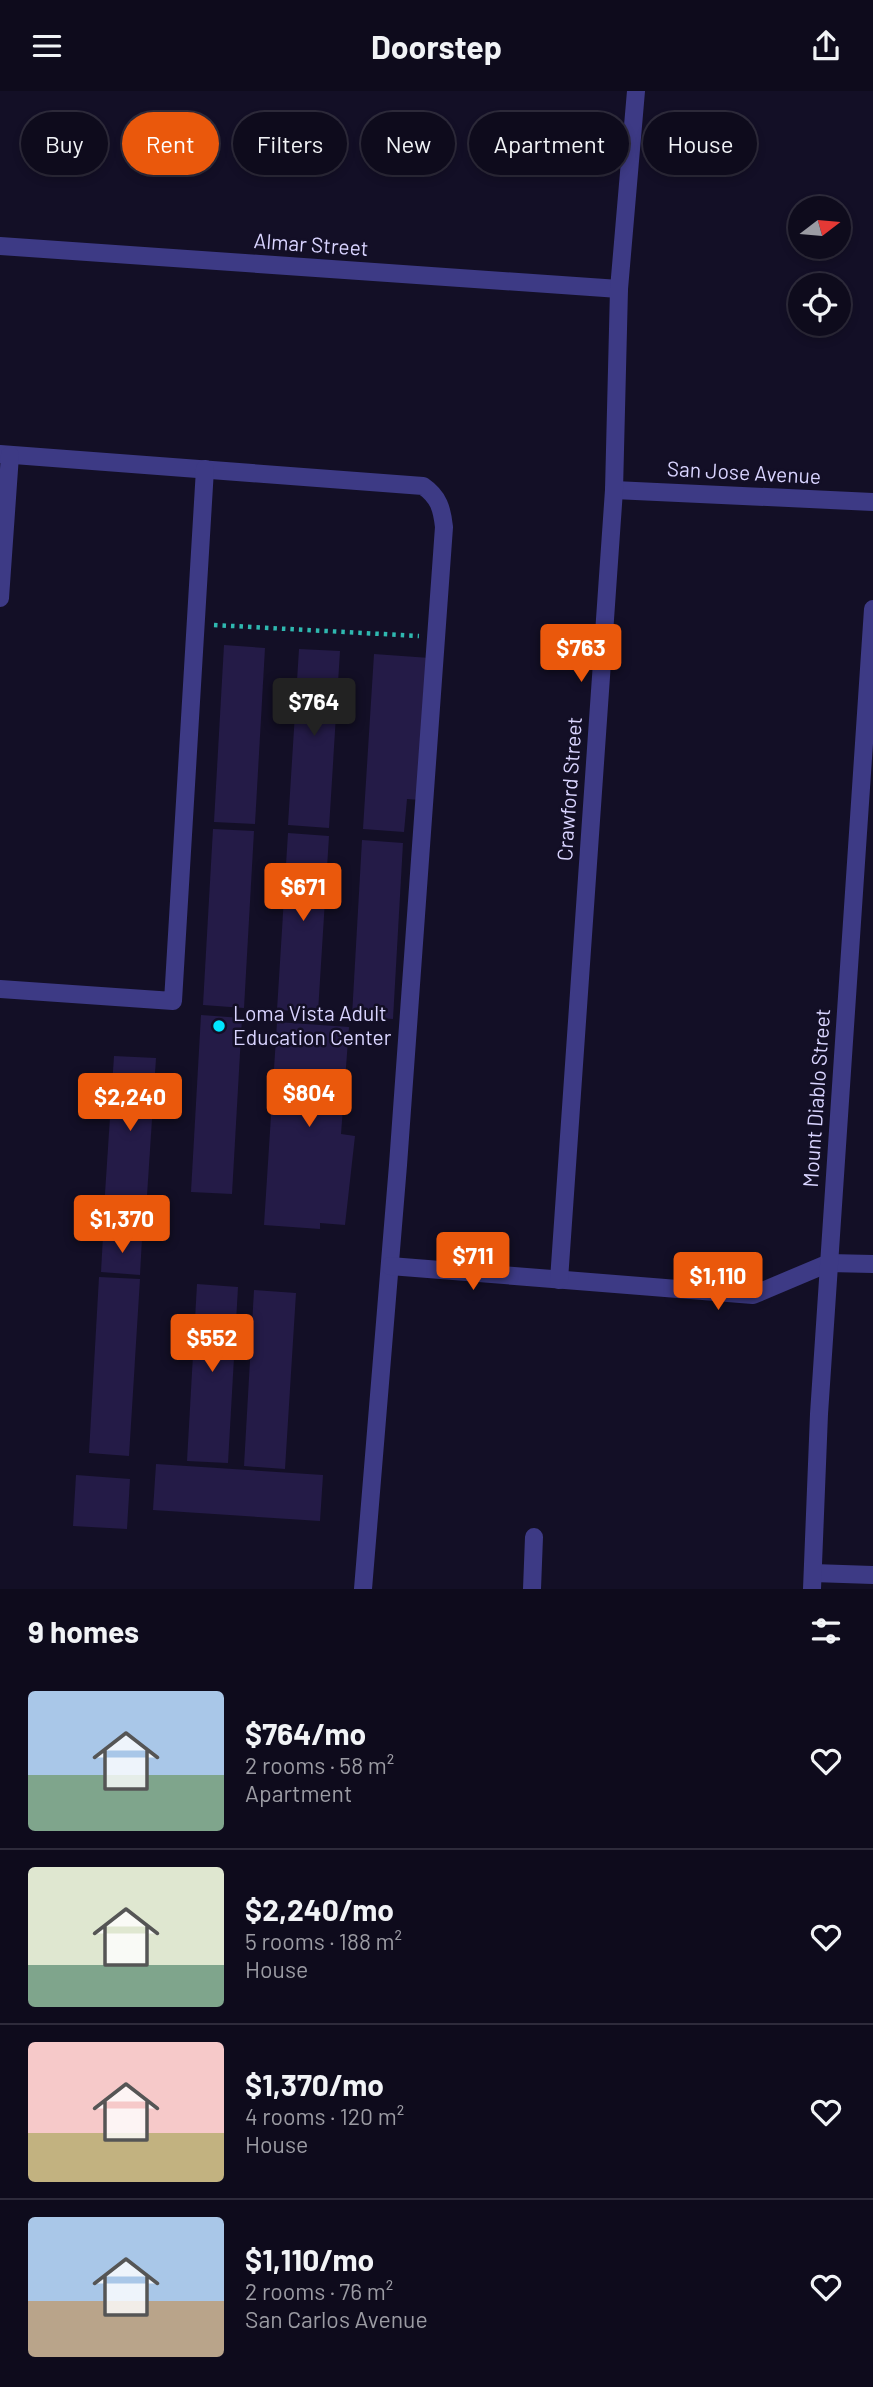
<!DOCTYPE html>
<html lang="en">
<head>
<meta charset="utf-8">
<style>
  :root { --surface:#0e0b1c; --page:#1c1929; --text:#f1f3f6; --muted:#9b9ba3; --line:#2e2b3b; --accent:#ea580c }
  body { margin:0; font-family:Barlow,sans-serif; background:var(--page); color:var(--text); height:100vh; display:flex; flex-direction:column; font-size:26px; white-space:nowrap }
  * { box-sizing:border-box; margin:0 }
  p { font-size:23px; color:var(--muted) }
  .icon { flex:none; width:38px; height:38px; fill:none; stroke:currentColor; stroke-width:2; stroke-linecap:round; stroke-linejoin:round }
  .map { position:relative; height:1498px; overflow:hidden }
  .panel { display:flex; flex-direction:column; background:var(--surface); flex:1 }
  .panel>* { flex:none }
  .guide { position:absolute; left:21px; top:21px; width:831px; height:63px; display:flex; gap:14px }
  .needle { width:46px; rotate:74deg }
  .fabs { position:absolute; left:788px; top:105px; display:grid; gap:14px }
  .fabs a { display:grid; place-items:center; width:63px; height:63px; border-radius:50%; background:var(--surface); box-shadow:0 4px 10px #0003,0 0 0 2px var(--line); font-size:35px }
  .price { position:absolute; translate:-50% -60px; padding:0 16px; border-radius:7px; background:var(--accent); color:#fff; font-size:23px; line-height:46px; filter:drop-shadow(0 2px 4px #0008) }
  .price::after { content:''; position:absolute; left:50%; top:42px; width:21px; height:16px; margin-left:-10px; background:inherit; clip-path:polygon(0 0,100% 0,50% 100%) }
  .price.selected { background:#222; color:#fff }
  ul { padding:0; list-style:none }
  li { display:flex; align-items:center; gap:21px; height:175px; padding:0 28px }
  li+li { border-top:2px solid var(--line) }
  li span { display:grid; place-items:center; flex:none; width:196px; height:140px; border-radius:7px; color:#555 }
  li>.icon { margin-inline-start:auto }
  span .icon { width:84px; height:84px; fill:#fffc; stroke-width:1 }
  li b { font-size:30px }
  h2 { display:flex; justify-content:space-between; align-items:center; height:84px; padding:0 28px; font-size:30px }
  .chip { padding:0 24px; border-radius:32px; background:var(--surface); box-shadow:0 4px 10px #0003,0 0 0 2px var(--line); font-size:24px; line-height:63px }
  .chip.selected { background:var(--accent); color:#fff }
  header { display:flex; justify-content:space-between; align-items:center; height:91px; padding:0 28px; background:var(--surface); font-size:32px; font-weight:700 }
  .map>svg:first-child { display:block }
</style>
</head>
<body>
<header><svg class="icon" aria-label="menu" viewBox="0 0 24 24"><path d="M4 6h16M4 12h16M4 18h16"/></svg>Doorstep<svg class="icon" aria-label="share" viewBox="0 0 24 24"><path d="M12 15V3M7 8l5-5 5 5M5 13v7h14v-7"/></svg></header>
<div class="map">
<svg width="873" height="1498" viewBox="0 0 873 1498">
  <rect width="100%" height="100%" fill="#130f26"/>
  <g fill="#241b47">
    <polygon points="224,554 265,557 255,733 214,731"/>
    <polygon points="299,558 340,560 329,737 288,734"/>
    <polygon points="374,563 430,567 421,709 407,708 404,741 363,738"/>
    <polygon points="213,738 254,740 244,917 203,914"/>
    <polygon points="288,742 329,745 318,921 277,919"/>
    <polygon points="362,749 403,752 393,928 352,925"/>
    <polygon points="201,924 242,927 232,1103 191,1101"/>
    <polygon points="277,931 349,936 341,1043 355,1045 345,1134 320,1132 320,1138 264,1134"/>
    <polygon points="114,965 156,967 146,1120 104,1118"/>
    <polygon points="103,1145 142,1147 140,1184 101,1181"/>
    <polygon points="99,1186 140,1188 129,1365 89,1362"/>
    <polygon points="197,1193 238,1196 228,1372 187,1370"/>
    <polygon points="254,1199 296,1202 285,1378 244,1375"/>
    <polygon points="156,1373 323,1384 320,1430 153,1419"/>
    <polygon points="76,1384 130,1388 127,1438 73,1435"/>
  </g>
  <g fill="none" stroke-linecap="round" stroke-linejoin="round">
    <polyline stroke="#2fb8b0" stroke-width="4.5" stroke-dasharray="3.5 5" stroke-linecap="butt" points="214,534 419,545"/>
    <g stroke="#3d3a85" stroke-width="18">
      <polyline points="0,155 619,198"/>
      <path d="M0 363 423 395C439 406 442 418 444 436L398 1074 363 1498"/>
      <polyline points="614,399 873,411"/>
      <polyline points="0,507 10,364"/>
      <polyline points="0,898 173,910 205,378"/>
      <polyline points="390,1175 753,1204 829,1172 873,1173"/>
      <polyline points="559,1189 614,399 619,198 636,0"/>
      <polyline points="813,1482 873,1484"/>
      <polyline points="532,1498 534,1446"/>
      <polyline points="812,1498 819,1323 873,518"/>
    </g>
  </g>
  <circle fill="#00e5ff" stroke="#130f26" stroke-width="2.5" cx="219" cy="935" r="7"/>
  <g text-anchor="middle" stroke-width="5" stroke-linejoin="round" paint-order="stroke">
    <g font-size="21" fill="#d9d4ff" stroke="#130f26">
      <text transform="translate(311 154) rotate(4)" y="7">Almar Street</text>
      <text transform="translate(744 382) rotate(3)" y="7">San Jose Avenue</text>
      <text transform="translate(570 698) rotate(-86)" y="7">Crawford Street</text>
      <text transform="translate(817 1007) rotate(-86)" y="7">Mount Diablo Street</text>
    </g>
    <g font-size="21" fill="#d9d4ff" stroke="#130f26" text-anchor="start">
      <text x="233" y="930">Loma Vista Adult<tspan x="233" dy="24">Education Center</tspan></text>
    </g>
  </g>
</svg>
<div class="fabs">
<a><svg class="needle" viewBox="-14 -14 28 28"><path d="M0-13l5 13h-10z" fill="#e53935"/><path d="M0 13l5-13h-10z" fill="#9b9ba3"/></svg></a>
<a><svg class="icon" aria-label="locate" viewBox="0 0 24 24"><circle cx="12" cy="12" r="6"/><path d="M12 2v4M12 18v4M2 12h4M18 12h4"/></svg></a>
</div>
<b class="price" style="left:581px;top:593px">$763</b>
<b class="price selected" style="left:314px;top:647px">$764</b>
<b class="price" style="left:303px;top:832px">$671</b>
<b class="price" style="left:309px;top:1038px">$804</b>
<b class="price" style="left:130px;top:1042px">$2,240</b>
<b class="price" style="left:122px;top:1164px">$1,370</b>
<b class="price" style="left:473px;top:1201px">$711</b>
<b class="price" style="left:718px;top:1221px">$1,110</b>
<b class="price" style="left:212px;top:1283px">$552</b>
<div class="guide">
<a class="chip">Buy</a>
<a class="chip selected">Rent</a>
<a class="chip">Filters</a>
<a class="chip">New</a>
<a class="chip">Apartment</a>
<a class="chip">House</a>
</div>
</div>
<section class="panel">
<h2>9 homes<svg class="icon" aria-label="filters" viewBox="0 0 24 24"><path d="M4 7h16M4 17h16"/><circle cx="9" cy="7" r="2"/><circle cx="15" cy="17" r="2"/></svg></h2>
<ul>
<li><span style="background:linear-gradient(#a9c7e8 60%,#7fa58c 0)"><svg class="icon" aria-label="home" viewBox="0 0 24 24"><path d="M3 11l9-7 9 7M6 9v11h12V9"/></svg></span><div><b>$764/mo</b><p>2 rooms · 58 m²</p><p>Apartment</p></div><svg class="icon" aria-label="heart" viewBox="0 0 24 24"><path d="M12 20l-8-8c-3-5 5-10 8-4 3-6 11-1 8 4z"/></svg></li>
<li><span style="background:linear-gradient(#dfe7d0 70%,#7fa58c 0)"><svg class="icon" aria-label="home" viewBox="0 0 24 24"><path d="M3 11l9-7 9 7M6 9v11h12V9"/></svg></span><div><b>$2,240/mo</b><p>5 rooms · 188 m²</p><p>House</p></div><svg class="icon" aria-label="heart" viewBox="0 0 24 24"><path d="M12 20l-8-8c-3-5 5-10 8-4 3-6 11-1 8 4z"/></svg></li>
<li><span style="background:linear-gradient(#f6c9c9 65%,#c2b280 0)"><svg class="icon" aria-label="home" viewBox="0 0 24 24"><path d="M3 11l9-7 9 7M6 9v11h12V9"/></svg></span><div><b>$1,370/mo</b><p>4 rooms · 120 m²</p><p>House</p></div><svg class="icon" aria-label="heart" viewBox="0 0 24 24"><path d="M12 20l-8-8c-3-5 5-10 8-4 3-6 11-1 8 4z"/></svg></li>
<li><span style="background:linear-gradient(#a9c7e8 60%,#b9a48a 0)"><svg class="icon" aria-label="home" viewBox="0 0 24 24"><path d="M3 11l9-7 9 7M6 9v11h12V9"/></svg></span><div><b>$1,110/mo</b><p>2 rooms · 76 m²</p><p>San Carlos Avenue</p></div><svg class="icon" aria-label="heart" viewBox="0 0 24 24"><path d="M12 20l-8-8c-3-5 5-10 8-4 3-6 11-1 8 4z"/></svg></li>
</ul>
</section>
</body>
</html>
